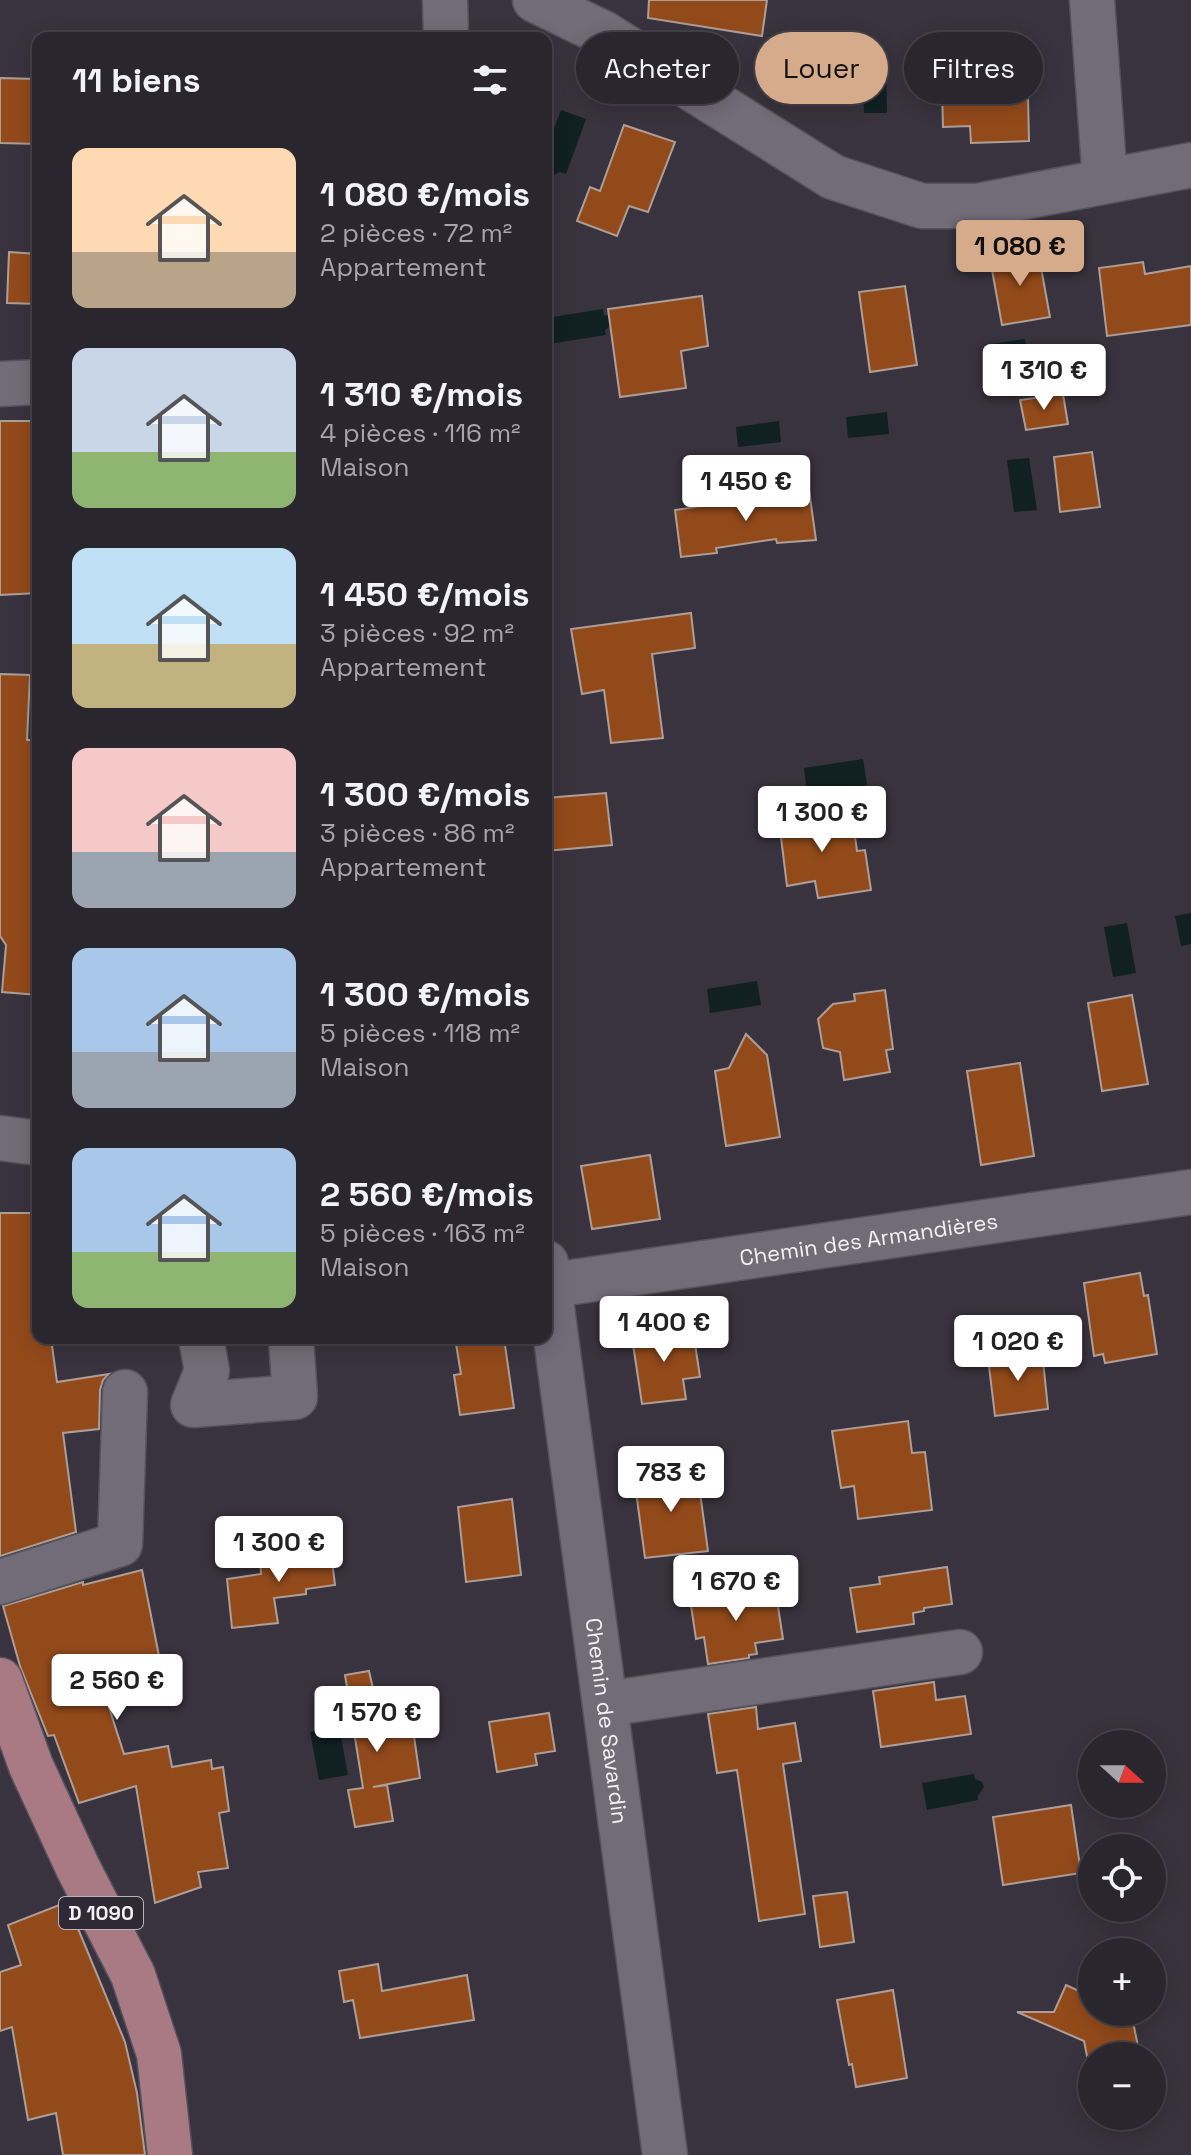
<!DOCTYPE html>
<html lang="fr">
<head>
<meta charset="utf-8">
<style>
  :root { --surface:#2a262e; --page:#36323a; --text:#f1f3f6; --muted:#a5a5aa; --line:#46434a; --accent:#d6ab8b }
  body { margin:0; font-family:"Space Grotesk",sans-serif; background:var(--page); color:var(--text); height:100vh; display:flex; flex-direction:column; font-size:30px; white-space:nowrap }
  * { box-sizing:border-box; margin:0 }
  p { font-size:26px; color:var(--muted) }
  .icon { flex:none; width:44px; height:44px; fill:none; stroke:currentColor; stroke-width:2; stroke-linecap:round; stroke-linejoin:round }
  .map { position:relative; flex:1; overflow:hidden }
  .sheet { position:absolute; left:32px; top:32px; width:520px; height:1312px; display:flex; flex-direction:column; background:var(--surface); border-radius:16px; box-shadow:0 4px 20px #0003,0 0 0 2px var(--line) }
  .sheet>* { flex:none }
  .top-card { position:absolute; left:576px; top:32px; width:494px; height:72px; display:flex; gap:16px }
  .needle { width:52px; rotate:111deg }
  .controls { position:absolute; left:1078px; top:1730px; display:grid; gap:16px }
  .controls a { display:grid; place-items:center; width:88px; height:88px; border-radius:50%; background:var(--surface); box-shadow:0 4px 20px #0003,0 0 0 2px var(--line); font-size:40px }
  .price { position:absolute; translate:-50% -68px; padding:0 18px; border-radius:8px; background:#fff; color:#222; font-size:26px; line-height:52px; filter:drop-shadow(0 2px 4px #0008) }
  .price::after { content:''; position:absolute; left:50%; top:48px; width:24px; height:18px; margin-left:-12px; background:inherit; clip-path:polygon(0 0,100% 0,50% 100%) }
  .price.on { background:var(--accent); color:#111 }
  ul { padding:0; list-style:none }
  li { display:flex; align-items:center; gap:24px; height:200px; padding:0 40px }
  li span { display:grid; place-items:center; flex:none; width:224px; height:160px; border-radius:16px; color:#555 }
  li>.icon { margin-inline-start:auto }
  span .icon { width:96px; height:96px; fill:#fffc; stroke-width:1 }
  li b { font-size:34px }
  h2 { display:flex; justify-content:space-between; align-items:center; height:96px; padding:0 40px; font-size:34px }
  .pill { padding:0 28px; border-radius:36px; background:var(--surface); box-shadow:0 4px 20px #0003,0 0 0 2px var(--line); font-size:28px; line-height:72px }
  .pill.on { background:var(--accent); color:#111 }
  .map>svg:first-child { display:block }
</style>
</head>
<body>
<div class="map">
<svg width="1191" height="2155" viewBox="0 0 1191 2155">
  <rect width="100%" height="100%" fill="#38333e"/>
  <g fill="#102023">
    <polygon points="862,61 886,61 887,113 864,113"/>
    <polygon points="561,110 586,119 566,174 560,172 552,176 546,172 546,150"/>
    <polygon points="603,309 604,315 609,316 611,326 605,330 606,335 549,344 546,318"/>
    <polygon points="1025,339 1029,359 989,366 985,345"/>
    <polygon points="887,412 889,434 848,438 846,417"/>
    <polygon points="779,421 781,442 738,447 736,427"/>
    <polygon points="1029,458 1037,510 1014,512 1007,460"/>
    <polygon points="863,759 867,785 807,794 804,768"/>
    <polygon points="1191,913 1191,944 1181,946 1175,916"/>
    <polygon points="1127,923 1136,973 1113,977 1104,927"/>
    <polygon points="757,981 761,1005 710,1013 707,989"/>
    <polygon points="339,1727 348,1775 319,1780 310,1732"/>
    <polygon points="974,1774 975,1779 982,1782 984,1787 978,1796 978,1800 927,1810 922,1783"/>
  </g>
  <g fill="#934a1b" stroke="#ad9e97" stroke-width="2">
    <polygon points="649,0 767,0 762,36 648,18"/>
    <polygon points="988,54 989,98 1028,97 1029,141 971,143 970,126 943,127 941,55"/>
    <polygon points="0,78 38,79 38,144 0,143"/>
    <polygon points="624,125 675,142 648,212 629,206 617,236 577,221 590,187 600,191"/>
    <polygon points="1038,251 1050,317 1002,325 990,259"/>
    <polygon points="9,252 38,254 38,304 7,303"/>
    <polygon points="1143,262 1145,274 1191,266 1191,325 1107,336 1099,268"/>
    <polygon points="905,286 917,365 870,372 859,292"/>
    <polygon points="702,296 708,346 681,351 686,388 620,397 608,309"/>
    <polygon points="1063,394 1068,424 1026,430 1020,400"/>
    <polygon points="0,421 38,421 38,507 33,507 38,593 0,595"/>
    <polygon points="1092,452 1100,507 1060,512 1054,457"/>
    <polygon points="809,490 816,540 777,543 776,539 716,548 717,553 681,557 675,510"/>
    <polygon points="691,613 695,648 652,654 663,738 611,743 604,690 582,694 571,629"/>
    <polygon points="0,674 30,675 27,740 38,740 38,995 2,992 6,945 0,936"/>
    <polygon points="606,793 612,845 546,851 546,798"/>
    <polygon points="825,805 828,832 854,829 857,851 865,850 871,890 818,898 815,881 787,886 778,813"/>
    <polygon points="885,990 893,1049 886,1050 890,1072 844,1080 840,1052 823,1048 818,1019 833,1004 855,1001 854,994"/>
    <polygon points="1132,995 1148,1084 1102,1091 1088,1003"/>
    <polygon points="746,1034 767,1055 780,1137 726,1146 715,1071 729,1068"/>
    <polygon points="1020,1063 1034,1156 981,1165 967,1071"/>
    <polygon points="650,1155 660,1219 592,1229 581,1166"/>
    <polygon points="0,1213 38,1213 38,1338 51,1338 57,1382 109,1374 103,1380 100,1390 99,1429 63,1433 76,1532 0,1556"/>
    <polygon points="1140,1273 1144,1296 1148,1295 1157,1354 1105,1363 1103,1354 1094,1356 1084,1283"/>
    <polygon points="675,1325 677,1339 694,1337 700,1377 683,1379 686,1399 642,1404 631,1331"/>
    <polygon points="455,1338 504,1338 514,1408 460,1415 454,1375 461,1374"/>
    <polygon points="1042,1351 1048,1409 995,1416 988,1358"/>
    <polygon points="908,1421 912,1453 925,1452 932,1510 858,1519 854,1486 841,1488 832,1431"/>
    <polygon points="697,1470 708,1551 645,1558 634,1477"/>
    <polygon points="512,1499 521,1575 466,1582 458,1507"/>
    <polygon points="330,1543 335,1585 306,1589 306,1594 274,1598 278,1623 232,1628 227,1579 261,1574 260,1560 299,1554 298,1547"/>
    <polygon points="947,1567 952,1604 924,1608 924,1611 913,1613 914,1624 857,1632 850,1588 880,1584 879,1577"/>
    <polygon points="142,1570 160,1661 97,1670 124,1754 168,1746 172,1767 211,1760 212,1769 223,1767 229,1811 219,1813 228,1868 198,1872 201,1887 155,1903 136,1786 79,1803 54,1735 48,1736 20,1666 3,1606 83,1582 83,1585"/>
    <polygon points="775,1587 783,1639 755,1643 757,1654 749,1655 749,1658 708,1664 704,1637 696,1639 690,1599"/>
    <polygon points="369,1671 382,1728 412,1722 420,1778 373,1787 387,1785 393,1821 355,1827 348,1790 363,1788 345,1675"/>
    <polygon points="934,1682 936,1700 965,1696 971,1734 881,1747 873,1691"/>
    <polygon points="756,1707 758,1729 795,1723 801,1761 783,1764 805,1914 759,1921 737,1770 717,1773 708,1714"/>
    <polygon points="549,1713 555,1751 535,1754 537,1765 497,1772 489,1722"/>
    <polygon points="1071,1805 1081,1873 1003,1885 993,1817"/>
    <polygon points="847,1892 854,1942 820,1947 813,1896"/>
    <polygon points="67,1902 125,2042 137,2093 145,2155 63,2155 56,2113 28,2120 12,2027 0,2031 0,1972 21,1965 8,1925"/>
    <polygon points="378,1964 382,1991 467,1975 474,2020 360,2038 353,2000 344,2002 339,1971"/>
    <polygon points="1066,1985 1092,1997 1092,2012 1131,2012 1140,2056 1087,2056 1084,2041 1017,2012 1054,2012"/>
    <polygon points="893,1990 907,2078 856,2087 852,2064 849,2065 837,2000"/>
  </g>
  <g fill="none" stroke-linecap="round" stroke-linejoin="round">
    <defs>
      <g id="minor">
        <polyline points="445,0 446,38"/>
        <polyline points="535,0 603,33 833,177 922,206 977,206 1191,165"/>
        <polyline points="1092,0 1105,181"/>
        <polyline points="0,384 38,382"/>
        <polyline points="0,1138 38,1143"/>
        <path id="s1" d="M546 1263 665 2155"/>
        <path id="s2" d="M546 1286 1191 1192"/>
        <polyline points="201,1338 207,1371 193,1405 295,1397 291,1338"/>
        <polyline points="0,1582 120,1544 125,1392"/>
        <polyline points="605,1704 960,1652"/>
      </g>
      <polyline id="major" points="0,1680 31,1766 78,1868 133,1975 159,2054 170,2155"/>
    </defs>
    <use href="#minor" stroke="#56525c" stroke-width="47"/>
    <use href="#major" stroke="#56525c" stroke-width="47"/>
    <use href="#minor" stroke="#726c79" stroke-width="44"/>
    <use href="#major" stroke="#a97a83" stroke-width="44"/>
  </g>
  <g text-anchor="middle" stroke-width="7" stroke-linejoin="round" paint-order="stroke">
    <rect fill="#2e2934" stroke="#b8b4bc" stroke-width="2" x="59" y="1897" width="84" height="32" rx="6"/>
    <g font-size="20" font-weight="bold" fill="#f3f0f7">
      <text x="101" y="1920">D 1090</text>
    </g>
    <g font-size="22" fill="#f3f0f7" stroke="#2e2934">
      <text dy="8" stroke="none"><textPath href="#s2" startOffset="326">Chemin des Armandières</textPath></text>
      <text dy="8" stroke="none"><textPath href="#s1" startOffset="462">Chemin de Savardin</textPath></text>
    </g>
  </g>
</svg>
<div class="controls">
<a><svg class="needle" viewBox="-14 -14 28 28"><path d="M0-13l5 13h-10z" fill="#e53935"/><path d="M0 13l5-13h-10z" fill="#a5a5aa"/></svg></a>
<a><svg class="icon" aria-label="locate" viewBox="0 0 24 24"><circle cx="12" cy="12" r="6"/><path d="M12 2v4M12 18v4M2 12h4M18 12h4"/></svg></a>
<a>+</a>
<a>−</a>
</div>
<b class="price on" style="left:1020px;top:288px">1 080 €</b>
<b class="price" style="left:1044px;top:412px">1 310 €</b>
<b class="price" style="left:746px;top:523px">1 450 €</b>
<b class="price" style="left:822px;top:854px">1 300 €</b>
<b class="price" style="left:664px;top:1364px">1 400 €</b>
<b class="price" style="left:1018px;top:1383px">1 020 €</b>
<b class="price" style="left:671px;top:1514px">783 €</b>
<b class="price" style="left:279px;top:1584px">1 300 €</b>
<b class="price" style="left:736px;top:1623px">1 670 €</b>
<b class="price" style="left:117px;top:1722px">2 560 €</b>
<b class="price" style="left:377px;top:1754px">1 570 €</b>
<div class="top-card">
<a class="pill">Acheter</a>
<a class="pill on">Louer</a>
<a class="pill">Filtres</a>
</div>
<section class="sheet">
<h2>11 biens<svg class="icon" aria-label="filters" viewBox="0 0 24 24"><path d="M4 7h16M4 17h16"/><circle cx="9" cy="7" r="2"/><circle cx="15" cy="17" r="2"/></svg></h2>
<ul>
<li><span style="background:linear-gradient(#ffd9b3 65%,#b9a48a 0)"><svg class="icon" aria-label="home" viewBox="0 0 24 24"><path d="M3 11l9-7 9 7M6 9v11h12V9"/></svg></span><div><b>1 080 €/mois</b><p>2 pièces · 72 m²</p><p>Appartement</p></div></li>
<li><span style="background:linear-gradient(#c9d6e8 65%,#8fb573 0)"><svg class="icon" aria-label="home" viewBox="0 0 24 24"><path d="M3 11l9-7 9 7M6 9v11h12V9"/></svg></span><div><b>1 310 €/mois</b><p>4 pièces · 116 m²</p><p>Maison</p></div></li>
<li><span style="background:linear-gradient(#bfe0f5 60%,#c2b280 0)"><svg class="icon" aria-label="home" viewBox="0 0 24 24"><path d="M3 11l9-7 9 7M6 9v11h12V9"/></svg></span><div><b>1 450 €/mois</b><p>3 pièces · 92 m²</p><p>Appartement</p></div></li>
<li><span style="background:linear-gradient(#f6c9c9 65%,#9aa5b1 0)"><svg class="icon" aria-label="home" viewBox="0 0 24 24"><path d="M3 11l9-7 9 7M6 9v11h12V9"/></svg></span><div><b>1 300 €/mois</b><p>3 pièces · 86 m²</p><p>Appartement</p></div></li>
<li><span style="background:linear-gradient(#a9c7e8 65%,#9aa5b1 0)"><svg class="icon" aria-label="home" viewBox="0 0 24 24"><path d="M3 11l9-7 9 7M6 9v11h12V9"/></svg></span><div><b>1 300 €/mois</b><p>5 pièces · 118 m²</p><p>Maison</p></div></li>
<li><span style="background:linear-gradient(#a9c7e8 65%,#8fb573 0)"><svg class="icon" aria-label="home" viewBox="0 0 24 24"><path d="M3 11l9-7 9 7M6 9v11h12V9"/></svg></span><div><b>2 560 €/mois</b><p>5 pièces · 163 m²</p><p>Maison</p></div></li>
</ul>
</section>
</div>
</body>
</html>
